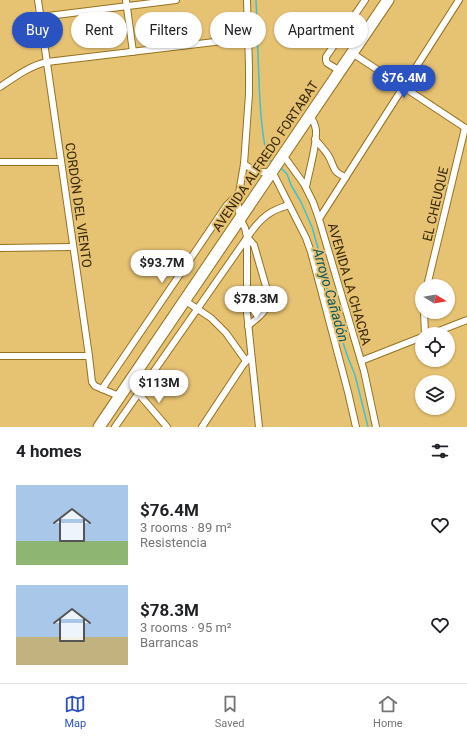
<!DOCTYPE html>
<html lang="en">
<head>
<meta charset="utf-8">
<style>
  :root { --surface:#fff; --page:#f6f6f6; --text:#202124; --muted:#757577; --line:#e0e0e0; --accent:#2b52c1 }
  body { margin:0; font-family:Roboto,sans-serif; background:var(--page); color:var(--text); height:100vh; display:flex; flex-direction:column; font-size:15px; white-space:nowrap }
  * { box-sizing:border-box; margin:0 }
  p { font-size:13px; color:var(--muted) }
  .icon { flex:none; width:22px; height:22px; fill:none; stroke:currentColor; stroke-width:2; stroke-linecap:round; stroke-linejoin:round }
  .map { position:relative; height:427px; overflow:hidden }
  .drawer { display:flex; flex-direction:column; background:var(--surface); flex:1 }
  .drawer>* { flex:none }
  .top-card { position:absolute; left:12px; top:12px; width:443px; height:36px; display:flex; gap:8px }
  .needle { width:26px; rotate:101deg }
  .buttons { position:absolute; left:415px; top:279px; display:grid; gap:8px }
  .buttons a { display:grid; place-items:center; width:40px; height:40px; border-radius:50%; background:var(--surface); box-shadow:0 1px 3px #0004; font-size:20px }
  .price { position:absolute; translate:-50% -34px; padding:0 9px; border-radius:14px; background:#fff; color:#222; font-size:13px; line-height:26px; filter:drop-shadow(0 1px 2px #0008) }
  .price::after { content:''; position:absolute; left:50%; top:24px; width:12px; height:9px; margin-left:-6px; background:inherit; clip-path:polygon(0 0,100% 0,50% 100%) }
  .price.active { background:var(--accent); color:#fff }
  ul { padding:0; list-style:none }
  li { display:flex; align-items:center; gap:12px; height:100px; padding:0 16px }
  li span { display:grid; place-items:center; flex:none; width:112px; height:80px; border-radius:0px; color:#555 }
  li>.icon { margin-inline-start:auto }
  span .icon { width:48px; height:48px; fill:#fffc; stroke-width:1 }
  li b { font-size:17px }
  h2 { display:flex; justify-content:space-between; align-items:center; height:48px; padding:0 16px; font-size:17px }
  .tag { padding:0 14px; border-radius:18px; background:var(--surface); box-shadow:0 1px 3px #0004; font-size:14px; line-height:36px }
  .tag.active { background:var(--accent); color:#fff }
  .dock { display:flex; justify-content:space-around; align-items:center; height:56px; border-top:1px solid var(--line); background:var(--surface); font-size:11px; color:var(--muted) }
  .dock a { display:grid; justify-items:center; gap:2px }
  .dock .active { color:var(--accent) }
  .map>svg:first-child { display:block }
</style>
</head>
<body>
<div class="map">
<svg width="467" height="427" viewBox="0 0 467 427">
  <rect width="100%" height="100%" fill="#e6c273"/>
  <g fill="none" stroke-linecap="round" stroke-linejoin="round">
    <g stroke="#40c1ce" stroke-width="1.5">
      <path d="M256 0C258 39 258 78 261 116 263 131 263 148 271 161"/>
      <polyline points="281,168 287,174 291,185 301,202 312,227 318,248 329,298 347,355 355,375 368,427"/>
    </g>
    <defs>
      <g id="street">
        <polyline points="38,0 89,356 92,382 95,386 119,396"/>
        <polyline points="126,0 133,52"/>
        <polyline points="247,0 249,67 249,94 244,164 239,193 238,204 240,218 245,228 247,237 247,313 259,427"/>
        <polyline points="40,17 176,0"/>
        <polyline points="344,30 360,41"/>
        <polyline points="352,53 467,129"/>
        <polyline points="340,71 327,63 326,60 326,57 365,0"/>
        <path d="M0 87C15 77 29 66 47 62L248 38"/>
        <path d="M315 139C319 144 324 149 328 155 335 166 331 172 346 177"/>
        <polyline points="283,155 304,184 313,202 319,219 364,371 376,427"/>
        <polyline points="0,162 61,162"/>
        <path d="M244 164C256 172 257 174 272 171L306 238 311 252 348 392 356 427"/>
        <path d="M306 187C309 171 317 145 316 130 315 124 313 120 310 115"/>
        <polyline points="319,219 459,0"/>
        <path d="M247 237 254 245 269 297C268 312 258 317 248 326"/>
        <polyline points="0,248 73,247"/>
        <polyline points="427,286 465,128"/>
        <polyline points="184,300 211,318 226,333 246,361"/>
        <polyline points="424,312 425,334"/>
        <polyline points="431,334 467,320"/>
        <polyline points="0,356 89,356"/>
        <polyline points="361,361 422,337"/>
        <polyline points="102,389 227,205 239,193"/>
        <polyline points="138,393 167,427"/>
        <path d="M115 427 251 232C262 217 271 210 289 205"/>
        <polyline points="202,427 243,365 249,358"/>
      </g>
      <polyline id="highway" points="99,427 388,0"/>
    </defs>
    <use href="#street" stroke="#94731f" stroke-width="8"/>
    <use href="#highway" stroke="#94731f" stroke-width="13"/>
    <use href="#street" stroke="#fff" stroke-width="6"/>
    <use href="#highway" stroke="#fff" stroke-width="11"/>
  </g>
  <g text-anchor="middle" stroke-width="4" stroke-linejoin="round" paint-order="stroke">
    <g font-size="13" fill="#342603" stroke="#e6c273">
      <text transform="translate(265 156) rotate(-56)" y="5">AVENIDA ALFREDO FORTABAT</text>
      <text transform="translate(435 204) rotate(-77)" y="5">EL CHEUQUE</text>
      <text transform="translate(79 205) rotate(82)" y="5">CORDÓN DEL VIENTO</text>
      <text transform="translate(350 284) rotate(74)" y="5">AVENIDA LA CHACRA</text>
    </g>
    <g font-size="14" font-style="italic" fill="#0a565d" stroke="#e6c273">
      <text transform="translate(331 295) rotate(74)" y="5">Arroyo Cañadón</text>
    </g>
  </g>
</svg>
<div class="buttons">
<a><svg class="needle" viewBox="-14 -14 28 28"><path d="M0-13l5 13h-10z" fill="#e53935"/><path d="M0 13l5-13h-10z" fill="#757577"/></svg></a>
<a><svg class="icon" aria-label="locate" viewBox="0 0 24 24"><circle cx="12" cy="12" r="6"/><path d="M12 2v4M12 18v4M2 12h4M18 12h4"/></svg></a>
<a><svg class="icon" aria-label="layers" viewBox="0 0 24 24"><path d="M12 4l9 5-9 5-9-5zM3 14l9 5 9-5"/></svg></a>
</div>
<b class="price active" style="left:404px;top:99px">$76.4M</b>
<b class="price" style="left:162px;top:284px">$93.7M</b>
<b class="price" style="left:256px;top:320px">$78.3M</b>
<b class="price" style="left:159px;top:404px">$113M</b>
<div class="top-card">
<a class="tag active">Buy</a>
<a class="tag">Rent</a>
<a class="tag">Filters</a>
<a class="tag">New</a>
<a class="tag">Apartment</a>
</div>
</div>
<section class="drawer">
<h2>4 homes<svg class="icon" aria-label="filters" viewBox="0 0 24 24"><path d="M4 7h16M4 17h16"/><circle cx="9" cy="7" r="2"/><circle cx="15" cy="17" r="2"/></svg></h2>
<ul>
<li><span style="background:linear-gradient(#a9c7e8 70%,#8fb573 0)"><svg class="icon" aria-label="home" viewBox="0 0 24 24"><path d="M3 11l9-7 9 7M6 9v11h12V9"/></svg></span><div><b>$76.4M</b><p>3 rooms · 89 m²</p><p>Resistencia</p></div><svg class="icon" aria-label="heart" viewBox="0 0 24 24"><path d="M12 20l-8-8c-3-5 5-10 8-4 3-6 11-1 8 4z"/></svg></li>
<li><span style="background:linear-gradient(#a9c7e8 65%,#c2b280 0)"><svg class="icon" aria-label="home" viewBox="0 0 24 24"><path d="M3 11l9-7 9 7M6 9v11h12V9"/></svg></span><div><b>$78.3M</b><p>3 rooms · 95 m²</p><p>Barrancas</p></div><svg class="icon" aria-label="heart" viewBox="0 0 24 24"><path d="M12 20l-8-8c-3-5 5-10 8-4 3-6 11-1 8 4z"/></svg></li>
</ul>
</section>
<nav class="dock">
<a class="active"><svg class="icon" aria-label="map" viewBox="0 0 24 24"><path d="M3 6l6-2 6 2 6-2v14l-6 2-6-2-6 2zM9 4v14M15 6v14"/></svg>Map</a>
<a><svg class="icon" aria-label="saved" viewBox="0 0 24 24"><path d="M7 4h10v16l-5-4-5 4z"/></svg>Saved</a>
<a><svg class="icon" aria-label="home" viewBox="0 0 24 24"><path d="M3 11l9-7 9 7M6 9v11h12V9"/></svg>Home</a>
</nav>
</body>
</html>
